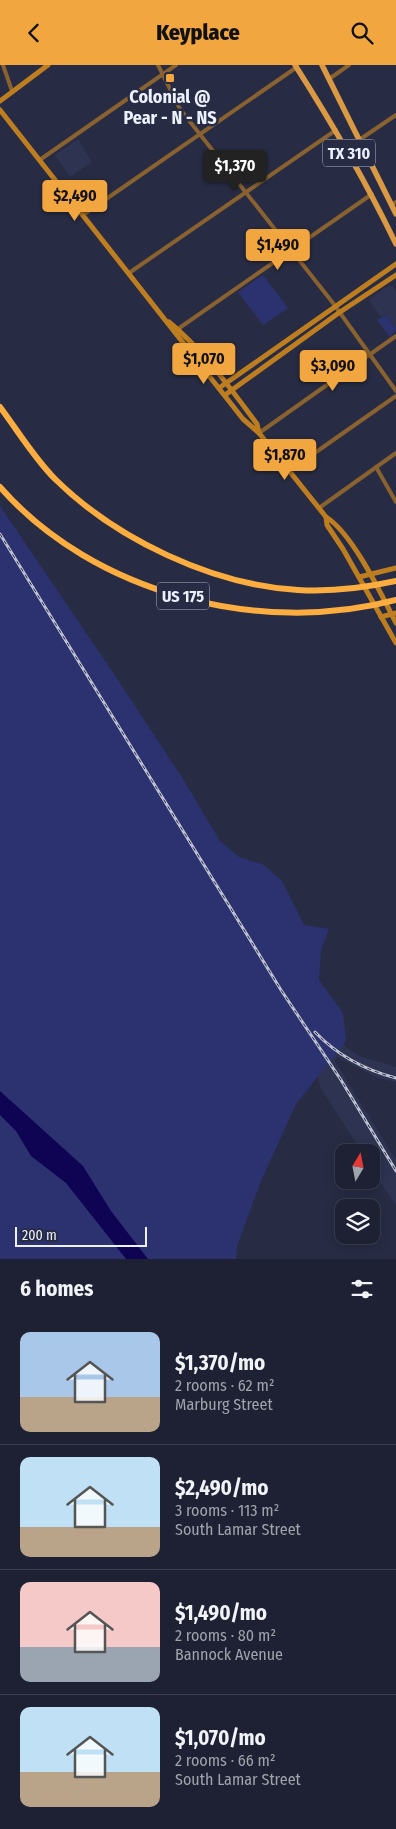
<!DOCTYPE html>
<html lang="en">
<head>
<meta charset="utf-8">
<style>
  :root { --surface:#1d2133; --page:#2a2e3f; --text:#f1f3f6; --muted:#a0a3ac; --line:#3b3e4e; --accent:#f1a63f }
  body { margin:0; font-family:"Fira Sans Condensed",sans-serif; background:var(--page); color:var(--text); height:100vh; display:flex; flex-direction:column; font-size:19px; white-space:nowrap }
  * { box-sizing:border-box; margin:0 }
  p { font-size:16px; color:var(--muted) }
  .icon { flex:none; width:28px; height:28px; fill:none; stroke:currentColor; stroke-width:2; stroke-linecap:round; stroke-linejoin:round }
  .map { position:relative; height:1194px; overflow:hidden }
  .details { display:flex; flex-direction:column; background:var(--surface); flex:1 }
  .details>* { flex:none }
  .needle { width:32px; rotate:10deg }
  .fabs { position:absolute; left:335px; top:1079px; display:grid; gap:10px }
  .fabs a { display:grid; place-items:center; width:45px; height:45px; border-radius:10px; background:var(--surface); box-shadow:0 2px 12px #0003,0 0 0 1px var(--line); font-size:25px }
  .scale { position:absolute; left:15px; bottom:12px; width:132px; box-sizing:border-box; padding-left:5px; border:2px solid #edf0fd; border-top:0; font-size:14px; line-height:18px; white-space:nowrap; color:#edf0fd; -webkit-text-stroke:4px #272c44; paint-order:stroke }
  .price { position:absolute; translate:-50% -42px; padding:0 11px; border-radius:5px; background:var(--accent); color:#111; font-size:16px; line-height:32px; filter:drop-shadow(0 1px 2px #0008) }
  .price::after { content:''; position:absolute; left:50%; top:30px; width:15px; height:11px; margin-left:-8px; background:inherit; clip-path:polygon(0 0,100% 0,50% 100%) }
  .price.selected { background:#222; color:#fff }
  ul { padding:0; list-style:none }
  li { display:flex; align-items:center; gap:15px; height:125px; padding:0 20px }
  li+li { border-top:1px solid var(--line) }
  li span { display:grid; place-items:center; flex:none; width:140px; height:100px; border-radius:10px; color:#555 }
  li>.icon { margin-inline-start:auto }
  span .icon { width:60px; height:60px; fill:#fffc; stroke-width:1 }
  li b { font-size:21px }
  h2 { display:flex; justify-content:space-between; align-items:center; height:60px; padding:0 20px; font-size:21px }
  header { display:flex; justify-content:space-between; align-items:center; height:65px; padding:0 20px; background:var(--accent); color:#111; font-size:22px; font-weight:800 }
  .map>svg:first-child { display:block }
</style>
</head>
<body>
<header><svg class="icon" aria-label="back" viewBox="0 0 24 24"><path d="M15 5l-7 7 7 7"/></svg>Keyplace<svg class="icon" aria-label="search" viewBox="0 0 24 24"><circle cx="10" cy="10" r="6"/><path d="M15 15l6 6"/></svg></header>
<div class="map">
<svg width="396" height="1194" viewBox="0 0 396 1194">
  <rect width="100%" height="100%" fill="#272c44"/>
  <g fill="#2d3351">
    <polygon points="78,74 92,97 70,112 55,90"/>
    <polygon points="393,221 396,227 396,264 386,250 381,252 369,235 386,222"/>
    <polygon points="0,456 324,967 359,991 396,1002 396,1017 378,1013 337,992 335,996 396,1095 396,1141 371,1103 371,1088 362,1087 320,1022 310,977"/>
  </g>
  <g fill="#2b326f">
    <polygon points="263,210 288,243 263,260 238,227"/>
    <polygon points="386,250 396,264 390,272 377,255"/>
    <polygon points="326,291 339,308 330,314 317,297"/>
    <polygon points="0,441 114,609 183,714 220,776 239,792 264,800 282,816 304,860 329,864 321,885 319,915 343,948 346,976 296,1039 261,1116 237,1181 236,1194 0,1194"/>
  </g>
  <polygon fill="#0f0453" points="0,1026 83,1101 111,1146 148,1194 126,1194 66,1118 31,1091 16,1066 0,1050"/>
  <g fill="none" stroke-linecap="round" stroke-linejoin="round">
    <g stroke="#8a622f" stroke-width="4">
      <polyline points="3,0 12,26"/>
      <polyline points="158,0 180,44 333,238 396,326"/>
      <polyline points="329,14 349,0"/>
      <polyline points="359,75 396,50"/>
      <polyline points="41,94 176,0"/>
      <polyline points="392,139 396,137"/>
      <polyline points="83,150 297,2"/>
      <polyline points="129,208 336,65"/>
      <polyline points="175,266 372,129"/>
      <polyline points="259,368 396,271"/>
      <polyline points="376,402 396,437"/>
      <polyline points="289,406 396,331"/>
      <polyline points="319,443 396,388"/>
    </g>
    <g stroke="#be7e20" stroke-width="5">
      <polyline points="0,36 48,0"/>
      <path d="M0 45 243 354 259 368 326 452C353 469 381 529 396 558"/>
      <path d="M169 257C203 285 231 324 257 359L259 368"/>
      <polyline points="219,323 396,199"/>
      <polyline points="225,330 340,247 396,210"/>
      <polyline points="326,452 327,460 343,484 396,578"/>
      <polyline points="359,512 396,503"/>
      <polyline points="381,552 396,548"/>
    </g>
    <g stroke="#da9942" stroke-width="5.5">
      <path d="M295 0C332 58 366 117 396 179"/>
      <polyline points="322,0 396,149"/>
    </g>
    <g stroke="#fcad3f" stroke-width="6">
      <path d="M0 342C18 366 34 393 55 414 116 474 212 520 298 525 331 527 364 523 396 516"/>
      <path d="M0 422C94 529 260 571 396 535"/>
    </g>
    <defs>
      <g id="rail">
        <polyline points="0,469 281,925 341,1015 396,1106"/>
        <path d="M315 967C337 990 365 1005 396 1013"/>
      </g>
    </defs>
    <use href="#rail" stroke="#bdc1d1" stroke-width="3"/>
    <use href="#rail" stroke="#272c44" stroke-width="1" stroke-dasharray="4" stroke-linecap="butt"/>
  </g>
  <rect fill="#f1a63f" stroke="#272c44" stroke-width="2" x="165" y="8" width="10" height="10" rx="2.5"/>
  <g text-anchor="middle" stroke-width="5" stroke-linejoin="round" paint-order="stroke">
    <g fill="#272c44" stroke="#b2b5c6" stroke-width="1">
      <rect x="323" y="74.5" width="52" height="27" rx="4"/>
      <rect x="157" y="517.5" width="52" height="27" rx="4"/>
    </g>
    <g font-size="16" font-weight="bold" fill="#edf0fd">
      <text x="349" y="94">TX 310</text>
      <text x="183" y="537">US 175</text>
    </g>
    <g font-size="18" font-weight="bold" fill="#edf0fd" stroke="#272c44">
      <text x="170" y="38">Colonial @<tspan x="170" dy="21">Pear - N - NS</tspan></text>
    </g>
  </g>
</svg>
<div class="fabs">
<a><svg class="needle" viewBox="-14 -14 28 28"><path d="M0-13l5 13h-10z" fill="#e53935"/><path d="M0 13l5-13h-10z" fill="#a0a3ac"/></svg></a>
<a><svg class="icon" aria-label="layers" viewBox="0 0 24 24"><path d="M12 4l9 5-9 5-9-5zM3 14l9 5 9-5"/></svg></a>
</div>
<div class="scale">200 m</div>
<b class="price selected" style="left:235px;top:127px">$1,370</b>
<b class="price" style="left:75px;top:157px">$2,490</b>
<b class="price" style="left:278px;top:206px">$1,490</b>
<b class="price" style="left:204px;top:320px">$1,070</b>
<b class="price" style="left:333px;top:327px">$3,090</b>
<b class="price" style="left:285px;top:416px">$1,870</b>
</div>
<section class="details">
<h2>6 homes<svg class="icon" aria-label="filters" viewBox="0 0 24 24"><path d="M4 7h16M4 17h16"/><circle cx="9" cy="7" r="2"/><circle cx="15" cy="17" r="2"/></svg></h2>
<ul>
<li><span style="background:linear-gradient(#a9c7e8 65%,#b9a48a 0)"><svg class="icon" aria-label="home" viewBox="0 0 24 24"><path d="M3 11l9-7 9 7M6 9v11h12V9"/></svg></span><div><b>$1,370/mo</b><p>2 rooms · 62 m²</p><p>Marburg Street</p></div></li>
<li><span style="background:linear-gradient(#bfe0f5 70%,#b9a48a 0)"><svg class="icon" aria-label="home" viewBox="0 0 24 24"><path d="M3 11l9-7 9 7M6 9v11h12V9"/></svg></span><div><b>$2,490/mo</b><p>3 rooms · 113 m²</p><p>South Lamar Street</p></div></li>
<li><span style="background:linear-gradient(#f6c9c9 65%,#9aa5b1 0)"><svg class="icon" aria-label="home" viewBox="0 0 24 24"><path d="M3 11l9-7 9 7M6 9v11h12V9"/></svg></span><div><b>$1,490/mo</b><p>2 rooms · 80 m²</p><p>Bannock Avenue</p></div></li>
<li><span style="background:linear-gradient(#bfe0f5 65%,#b9a48a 0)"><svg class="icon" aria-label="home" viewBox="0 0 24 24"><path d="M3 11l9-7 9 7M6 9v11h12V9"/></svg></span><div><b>$1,070/mo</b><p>2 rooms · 66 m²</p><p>South Lamar Street</p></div></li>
</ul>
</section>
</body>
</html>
